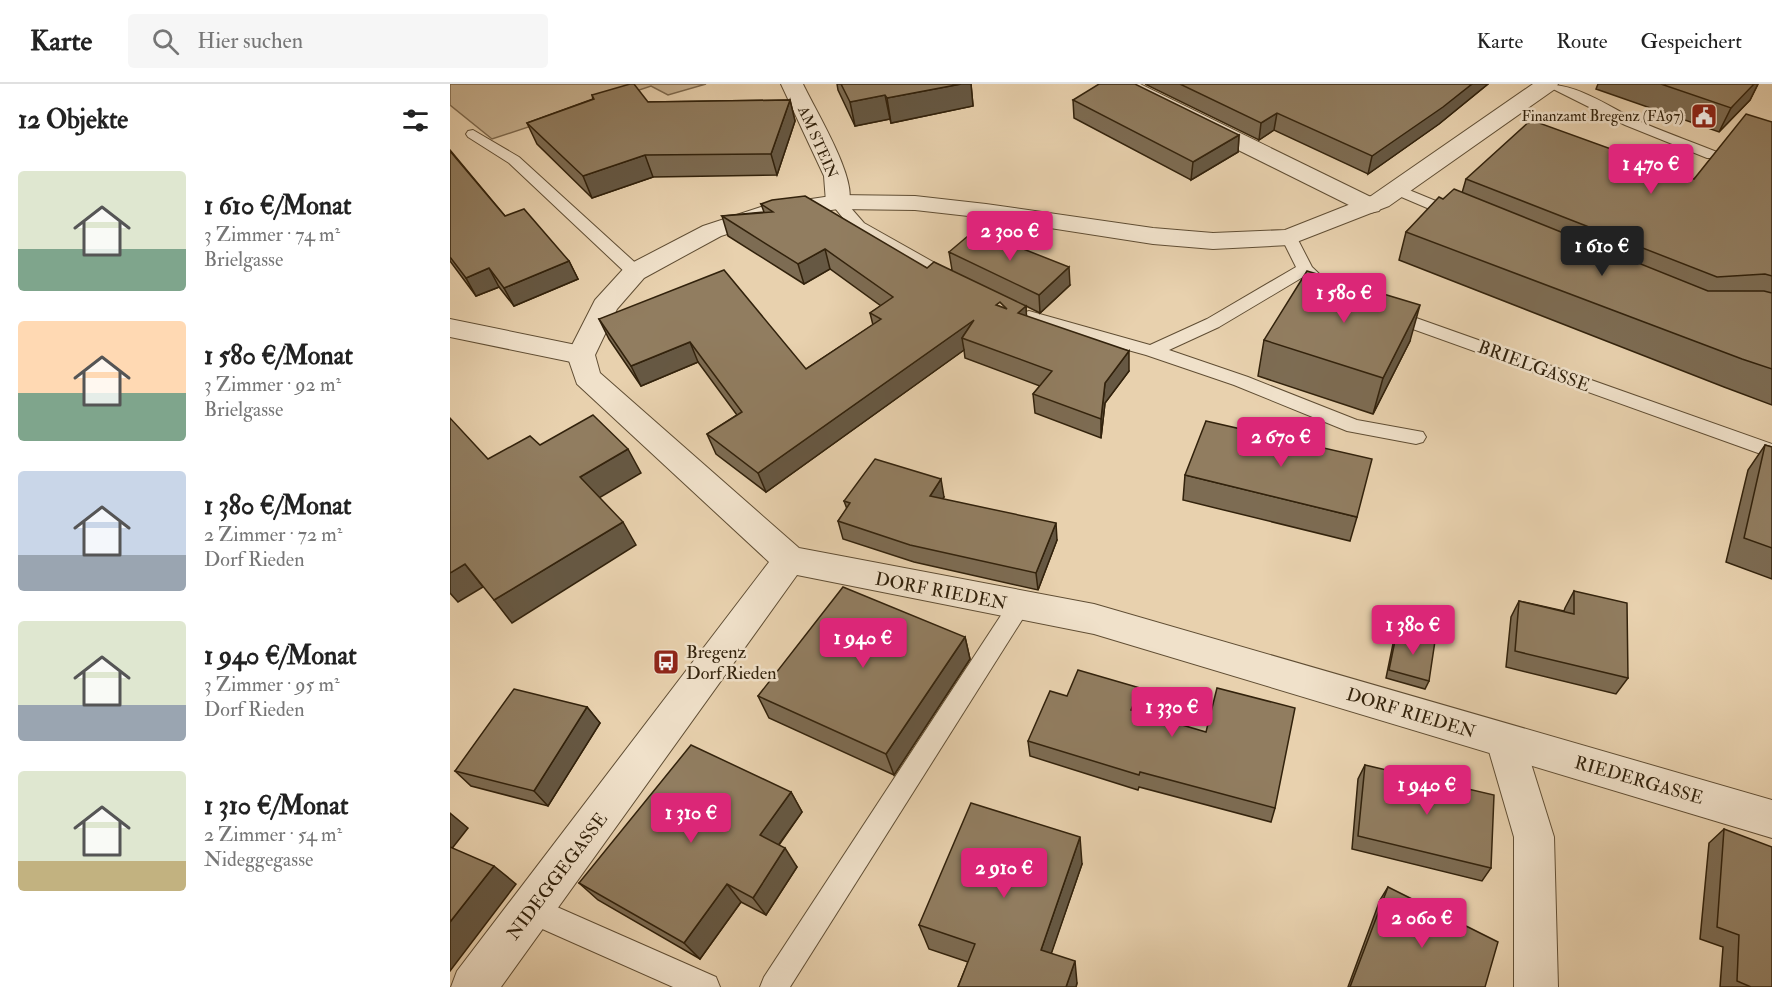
<!DOCTYPE html>
<html lang="de">
<head>
<meta charset="utf-8">
<style>
  :root { --surface:#fff; --page:#f6f6f6; --text:#222; --muted:#767676; --line:#e0e0e0; --accent:#db2777 }
  body { margin:0; font-family:"IM FELL Double Pica",serif; background:var(--page); color:var(--text); height:100vh; display:flex; flex-direction:column; font-size:22px; white-space:nowrap }
  * { box-sizing:border-box; margin:0 }
  p { font-size:20px; color:var(--muted) }
  .icon { flex:none; width:33px; height:33px; fill:none; stroke:currentColor; stroke-width:2; stroke-linecap:round; stroke-linejoin:round }
  .map { position:relative; flex:1; overflow:hidden }
  .drawer { display:flex; flex-direction:column; background:var(--surface); width:450px }
  .drawer>* { flex:none }
  .price { position:absolute; translate:-50% -51px; padding:0 14px; border-radius:6px; background:var(--accent); color:#fff; font-size:20px; line-height:39px; filter:drop-shadow(0 2px 3px #0008) }
  .price::after { content:''; position:absolute; left:50%; top:36px; width:18px; height:14px; margin-left:-9px; background:inherit; clip-path:polygon(0 0,100% 0,50% 100%) }
  .price.current { background:#222; color:#fff }
  ul { padding:0; list-style:none }
  li { display:flex; align-items:center; gap:18px; height:150px; padding:0 18px }
  li span { display:grid; place-items:center; flex:none; width:168px; height:120px; border-radius:6px; color:#555 }
  li>.icon { margin-inline-start:auto }
  span .icon { width:72px; height:72px; fill:#fffc; stroke-width:1 }
  li b { font-size:26px }
  h2 { display:flex; justify-content:space-between; align-items:center; height:72px; padding:0 18px; font-size:26px }
  header { display:flex; align-items:center; gap:36px; box-sizing:border-box; height:84px; padding:0 30px; background:var(--surface); border-bottom:2px solid var(--line) }
  header strong { font-size:28px }
  nav { display:flex; gap:33px; margin-inline-start:auto; font-size:21px }
  .search { width:420px; height:54px; background:var(--page); display:flex; align-items:center; gap:15px; box-sizing:border-box; padding:0 21px; border-radius:6px; color:var(--muted); font-size:22px }
  main { display:flex; flex:1; min-height:0 }
  .map>svg:first-child { display:block }
</style>
</head>
<body>
<header>
<strong>Karte</strong>
<div class="search"><svg class="icon" aria-label="search" viewBox="0 0 24 24"><circle cx="10" cy="10" r="6"/><path d="M15 15l6 6"/></svg>Hier suchen</div>
<nav><a>Karte</a><a>Route</a><a>Gespeichert</a></nav>
</header>
<main>
<section class="drawer">
<h2>12 Objekte<svg class="icon" aria-label="filters" viewBox="0 0 24 24"><path d="M4 7h16M4 17h16"/><circle cx="9" cy="7" r="2"/><circle cx="15" cy="17" r="2"/></svg></h2>
<ul>
<li><span style="background:linear-gradient(#dfe7d0 65%,#7fa58c 0)"><svg class="icon" aria-label="home" viewBox="0 0 24 24"><path d="M3 11l9-7 9 7M6 9v11h12V9"/></svg></span><div><b>1 610 €/Monat</b><p>3 Zimmer · 74 m²</p><p>Brielgasse</p></div></li>
<li><span style="background:linear-gradient(#ffd9b3 60%,#7fa58c 0)"><svg class="icon" aria-label="home" viewBox="0 0 24 24"><path d="M3 11l9-7 9 7M6 9v11h12V9"/></svg></span><div><b>1 580 €/Monat</b><p>3 Zimmer · 92 m²</p><p>Brielgasse</p></div></li>
<li><span style="background:linear-gradient(#c9d6e8 70%,#9aa5b1 0)"><svg class="icon" aria-label="home" viewBox="0 0 24 24"><path d="M3 11l9-7 9 7M6 9v11h12V9"/></svg></span><div><b>1 380 €/Monat</b><p>2 Zimmer · 72 m²</p><p>Dorf Rieden</p></div></li>
<li><span style="background:linear-gradient(#dfe7d0 70%,#9aa5b1 0)"><svg class="icon" aria-label="home" viewBox="0 0 24 24"><path d="M3 11l9-7 9 7M6 9v11h12V9"/></svg></span><div><b>1 940 €/Monat</b><p>3 Zimmer · 95 m²</p><p>Dorf Rieden</p></div></li>
<li><span style="background:linear-gradient(#dfe7d0 75%,#c2b280 0)"><svg class="icon" aria-label="home" viewBox="0 0 24 24"><path d="M3 11l9-7 9 7M6 9v11h12V9"/></svg></span><div><b>1 310 €/Monat</b><p>2 Zimmer · 54 m²</p><p>Nideggegasse</p></div></li>
</ul>
</section>
<div class="map">
<svg width="1322" height="903" viewBox="0 0 1322 903">
  <rect width="100%" height="100%" fill="#e8d1ae"/>
  <filter id="stains"><feTurbulence type="fractalNoise" baseFrequency=".00333" numOctaves="4"/><feColorMatrix values="0 0 0 0 .2 0 0 0 0 .09 0 0 0 0 .02 0 0 0 .5 -.17"/></filter>
  <radialGradient id="worn" r=".72"><stop offset=".6" stop-color="#630" stop-opacity="0"/><stop offset="1" stop-color="#630" stop-opacity=".3"/></radialGradient>
  <polygon fill="#c9b392" stroke="#7e6a4f" stroke-width="1.5" points="0,0 256,0 218,11 201,2 42,55 0,21"/>
  <g fill="none" stroke-linecap="round" stroke-linejoin="round">
    <defs>
      <g id="service">
        <path d="M1093 0C1127 0 1155 20 1184 35 1211 47 1240 57 1267 68L1269 71 1267 74H1257L1175 41Z"/>
        <polygon points="23,46 69,73 191,184 193,188 191,192 179,192 59,79 18,53 16,50 18,47"/>
        <polygon points="947,101 1015,129 1017,132 1015,135 1003,135 942,109 939,106 942,103"/>
        <polygon points="388,113 393,115 414,139 508,192 510,196 508,200 496,200 402,145 380,118"/>
        <polygon points="839,148 845,150 862,183 884,204 887,208 884,212 872,212 853,193 769,243 719,266 798,293 907,336 973,348 976,353 973,358 966,360 897,347 784,301 696,271 573,237 570,233 573,229 579,227 700,261 757,235 846,183 831,153"/>
        <polygon points="938,224 1322,360 1322,374 932,234 929,230 932,226"/>
        <polygon points="569,513 577,516 580,522 577,528 340,903 310,903 314,893 561,516"/>
        <polygon points="82,812 266,893 270,903 223,903 72,836 68,826 72,816"/>
      </g>
      <g id="minor">
        <path d="M331 0H353C364 24 412 101 397 123L388 125 379 123 376 118 374 92Z"/>
        <polygon points="662,0 690,0 929,117 932,122 929,127 920,129 911,127 665,5"/>
        <polygon points="0,235 131,262 141,264 145,271 141,278 131,280 0,253"/>
        <polygon points="1055,640 1069,645 1074,657 1104,753 1108,903 1064,903 1064,753 1036,657 1041,645"/>
      </g>
      <polygon id="tertiary" points="1083,0 1108,0 1105,5 939,122 839,161 763,165 703,160 536,134 465,126 388,125 327,134 271,152 194,194 167,225 145,271 150,289 349,464 644,520 1322,716 1322,754 644,550 347,491 51,903 1,903 7,887 319,478 127,300 117,271 145,216 176,182 253,142 314,122 388,111 465,112 536,120 703,144 763,149 835,146 921,112"/>
    </defs>
    <use href="#service" stroke="#604e34" stroke-width="2"/>
    <use href="#minor" stroke="#604e34" stroke-width="2"/>
    <use href="#tertiary" stroke="#604e34" stroke-width="2"/>
    <use href="#service" fill="#f0e1ca" fill-rule="evenodd"/>
    <use href="#minor" fill="#f0e1ca" fill-rule="evenodd"/>
    <use href="#tertiary" fill="#f0e1ca" fill-rule="evenodd"/>
  </g>
  <g fill="#7d6c53" stroke="#32220c" stroke-width="1.5" fill-rule="evenodd">
    <polygon points="387,0 521,0 523,22 441,39 440,35 405,42 388,6"/>
    <polygon points="695,0 1038,0 989,40 918,90 824,46 809,56"/>
    <polygon points="1148,0 1308,0 1300,16 1269,48 1146,5"/>
    <polygon points="142,11 198,18 340,16 345,37 327,91 203,93 142,114 87,60 77,39 143,15"/>
    <polygon points="623,16 789,51 788,68 741,96 624,34"/>
    <polygon points="1322,38 1322,321 1274,303 949,176 956,148 993,115 1012,109 1016,95 1244,95"/>
    <polygon points="0,66 55,132 119,177 128,195 64,222 49,203 26,212 0,177"/>
    <path d="M311 120 477 184 502 186 499 168 620 201 590 229 576 222V232L679 287 655 319 651 354 585 329 583 310 590 302 515 274 514 266 316 408 266 370 257 350 287 331 248 278 191 302 159 255 149 235 356 285 423 241 420 229 431 222 380 185 354 200 278 152 272 132 314 128ZM550 218 557 225 546 221Z"/>
    <polygon points="814,256 960,257 923,330 808,292"/>
    <polygon points="1315,361 1322,363 1322,495 1276,478 1298,386"/>
    <polygon points="735,391 907,433 900,457 733,416"/>
    <polygon points="494,413 493,415 607,456 588,506 464,478 393,455 388,437 397,425 394,417"/>
    <polygon points="1124,507 1178,594 1166,610 1056,583 1061,533 1069,517 1114,527 1115,524"/>
    <polygon points="947,547 979,597 975,605 936,594 944,555"/>
    <polygon points="515,553 520,575 444,691 319,634 308,612"/>
    <polygon points="617,612 689,619 686,628 825,724 821,738 689,703 688,706 580,672 578,657"/>
    <polygon points="137,623 150,639 98,722 21,702 5,687"/>
    <polygon points="915,681 1041,784 1032,797 902,765 908,695"/>
    <polygon points="341,708 352,728 329,761 347,783 316,831 291,818 250,875 148,816 129,799"/>
    <polygon points="1274,745 1322,903 1270,903 1273,863 1250,855 1259,759"/>
    <polygon points="632,780 601,869 627,899 626,903 508,903 518,878 479,865 469,841"/>
    <polygon points="938,803 1035,903 898,903 930,816"/>
  </g>
  <g fill="#665843" stroke="#32220c" stroke-width="1.5">
    <polygon points="511,0 521,0 523,22 441,39 437,14"/>
    <polygon points="1022,0 1038,0 989,40 918,90 922,72"/>
    <polygon points="1299,0 1308,0 1300,16 1269,48 1281,24"/>
    <polygon points="435,11 440,35 405,42 400,18"/>
    <polygon points="340,16 345,37 327,91 321,70"/>
    <polygon points="827,29 824,46 809,56 811,39"/>
    <polygon points="789,51 788,68 741,96 743,78"/>
    <polygon points="195,71 203,93 142,114 133,92"/>
    <polygon points="375,165 380,185 354,200 348,180"/>
    <polygon points="119,177 128,195 64,222 54,204"/>
    <polygon points="619,183 620,201 590,229 589,211"/>
    <polygon points="39,184 49,203 26,212 16,194"/>
    <polygon points="970,221 960,257 923,330 933,294"/>
    <polygon points="576,222 577,242 568,229"/>
    <polygon points="524,236 512,254 514,266 316,408 308,389"/>
    <polygon points="240,258 248,278 191,302 181,282"/>
    <polygon points="679,267 679,287 655,319 651,354 651,335 655,299"/>
    <polygon points="178,365 191,389 144,417 130,393"/>
    <polygon points="491,395 494,413 483,429 480,412"/>
    <polygon points="173,438 186,461 62,539 44,516"/>
    <polygon points="606,439 607,456 588,506 586,489"/>
    <polygon points="15,480 33,503 8,518 0,509 0,489"/>
    <polygon points="515,553 520,575 444,691 436,670"/>
    <polygon points="690,604 689,619 681,642 681,626"/>
    <polygon points="137,623 150,639 98,722 84,707"/>
    <polygon points="341,708 352,728 322,770 310,751"/>
    <polygon points="0,729 18,744 0,767"/>
    <polygon points="630,753 632,780 595,888 591,866"/>
    <polygon points="335,764 347,783 316,831 303,814"/>
    <polygon points="44,782 66,800 0,887 0,838"/>
    <polygon points="277,800 291,818 250,875 234,859"/>
    <polygon points="625,877 627,899 626,903 616,903"/>
  </g>
  <g fill="#917d60" stroke="#32220c" stroke-width="1.5" fill-rule="evenodd">
    <polygon points="180,0 184,0 198,18 340,16 321,70 195,71 133,92 77,39 144,15 142,11"/>
    <polygon points="391,0 511,0 437,14 435,11 400,18"/>
    <polygon points="649,0 685,0 789,51 743,78 623,16"/>
    <polygon points="730,0 1022,0 993,23 922,72 827,29 811,39"/>
    <polygon points="1211,0 1304,0 1281,24"/>
    <polygon points="1296,30 1322,38 1322,192 1315,190 1267,193 1016,95 1081,36 1244,95"/>
    <polygon points="0,67 55,132 74,125 119,177 54,204 39,184 16,194 0,173"/>
    <polygon points="1004,105 1258,207 1314,207 1322,209 1322,285 1292,275 956,148 989,113 993,115"/>
    <path d="M355 112 477 184 484 178 576 222 568 229 679 267 655 299 651 335 583 310 602 287 512 254 524 236 308 389 257 350 292 328 240 258 181 282 149 235 274 186 356 285 431 235 420 229 443 213 375 165 348 180 272 132 323 128 311 120 322 116ZM550 218 557 225 546 221Z"/>
    <polygon points="525,146 619,183 589,211 499,168"/>
    <polygon points="857,187 970,221 933,294 814,256"/>
    <polygon points="143,331 178,365 130,393 173,438 44,516 15,480 0,489 0,334 38,375 80,352 90,361"/>
    <polygon points="756,337 922,375 907,433 735,391"/>
    <polygon points="1315,361 1322,363 1322,464 1294,454"/>
    <polygon points="425,375 491,395 480,412 606,439 586,489 460,461 388,437 400,419 394,417"/>
    <polygon points="393,503 515,553 436,670 308,612"/>
    <polygon points="1124,507 1177,519 1178,594 1065,567 1069,517 1124,530"/>
    <polygon points="947,547 985,557 979,597 939,586"/>
    <polygon points="628,586 690,604 681,626 756,648 767,604 845,624 825,724 690,688 689,691 578,657 600,607 617,612"/>
    <polygon points="64,605 137,623 84,707 5,687"/>
    <polygon points="241,661 341,708 310,751 335,764 303,814 277,800 234,859 129,799"/>
    <polygon points="915,681 1044,711 1041,784 908,752"/>
    <polygon points="521,719 630,753 591,866 625,877 616,903 508,903 525,860 469,841"/>
    <polygon points="1274,745 1322,763 1322,903 1301,903 1287,897 1289,851 1267,843"/>
    <polygon points="0,763 44,782 0,838"/>
    <polygon points="938,803 1048,858 1035,903 900,903"/>
  </g>
  <defs>
    <symbol id="civic-square" viewBox="-11 -11 22 22"><rect x="-9" y="-9" width="18" height="18" rx="4" fill="#8f2418" stroke="#f0e1ca"/><path d="M-.6-6.5H3V-4.5H.6V-3L4-1V1h2V6H-6V1h2V-1L-.6-3ZM-1.2 2.5V6h2.4V2.5Z" fill="#fff"/></symbol>
    <symbol id="bus-square" viewBox="-11 -11 22 22"><rect x="-9" y="-9" width="18" height="18" rx="4" fill="#8f2418" stroke="#f0e1ca"/><path d="M-5-6H5V4H4V6H2V4H-2V6H-4V4H-5ZM-3.5-4V0h7V-4ZM-3.5 1.2v1.5H-2V1.2ZM2 1.2v1.5H3.5V1.2Z" fill="#fff"/></symbol>
  </defs>
  <g fill-rule="evenodd">
    <use href="#civic-square" x="1239" y="17" width="30" height="30"/>
    <use href="#bus-square" x="201" y="563" width="30" height="30"/>
  </g>
  <g text-anchor="middle" stroke-width="5" stroke-linejoin="round" paint-order="stroke">
    <g font-size="15" fill="#32220c" stroke="#f0e1ca" text-anchor="end">
      <text x="1234" y="37">Finanzamt Bregenz (FA97)</text>
    </g>
    <g font-size="15" fill="#32220c" stroke="#f0e1ca">
      <text transform="translate(368 58) rotate(66)" y="5">AM STEIN</text>
    </g>
    <g font-size="18" fill="#32220c" stroke="#f0e1ca">
      <text transform="translate(1084 282) rotate(20)" y="6">BRIELGASSE</text>
      <text transform="translate(491 507) rotate(11)" y="6">DORF RIEDEN</text>
      <text transform="translate(961 629) rotate(17)" y="6">DORF RIEDEN</text>
      <text transform="translate(1189 696) rotate(16)" y="6">RIEDERGASSE</text>
      <text transform="translate(107 792) rotate(-53)" y="6">NIDEGGEGASSE</text>
    </g>
    <g font-size="18" fill="#32220c" stroke="#f0e1ca" text-anchor="start">
      <text x="236" y="574">Bregenz<tspan x="236" dy="21">Dorf Rieden</tspan></text>
    </g>
  </g>
  <rect width="100%" height="100%" filter="url(#stains)"/>
  <rect width="100%" height="100%" fill="url(#worn)"/>
</svg>
<b class="price" style="left:1201px;top:111px">1 470 €</b>
<b class="price" style="left:560px;top:178px">2 300 €</b>
<b class="price current" style="left:1152px;top:193px">1 610 €</b>
<b class="price" style="left:894px;top:240px">1 580 €</b>
<b class="price" style="left:831px;top:384px">2 670 €</b>
<b class="price" style="left:963px;top:572px">1 380 €</b>
<b class="price" style="left:413px;top:585px">1 940 €</b>
<b class="price" style="left:722px;top:654px">1 330 €</b>
<b class="price" style="left:977px;top:732px">1 940 €</b>
<b class="price" style="left:241px;top:760px">1 310 €</b>
<b class="price" style="left:554px;top:815px">2 910 €</b>
<b class="price" style="left:972px;top:865px">2 060 €</b>
</div>
</main>
</body>
</html>
